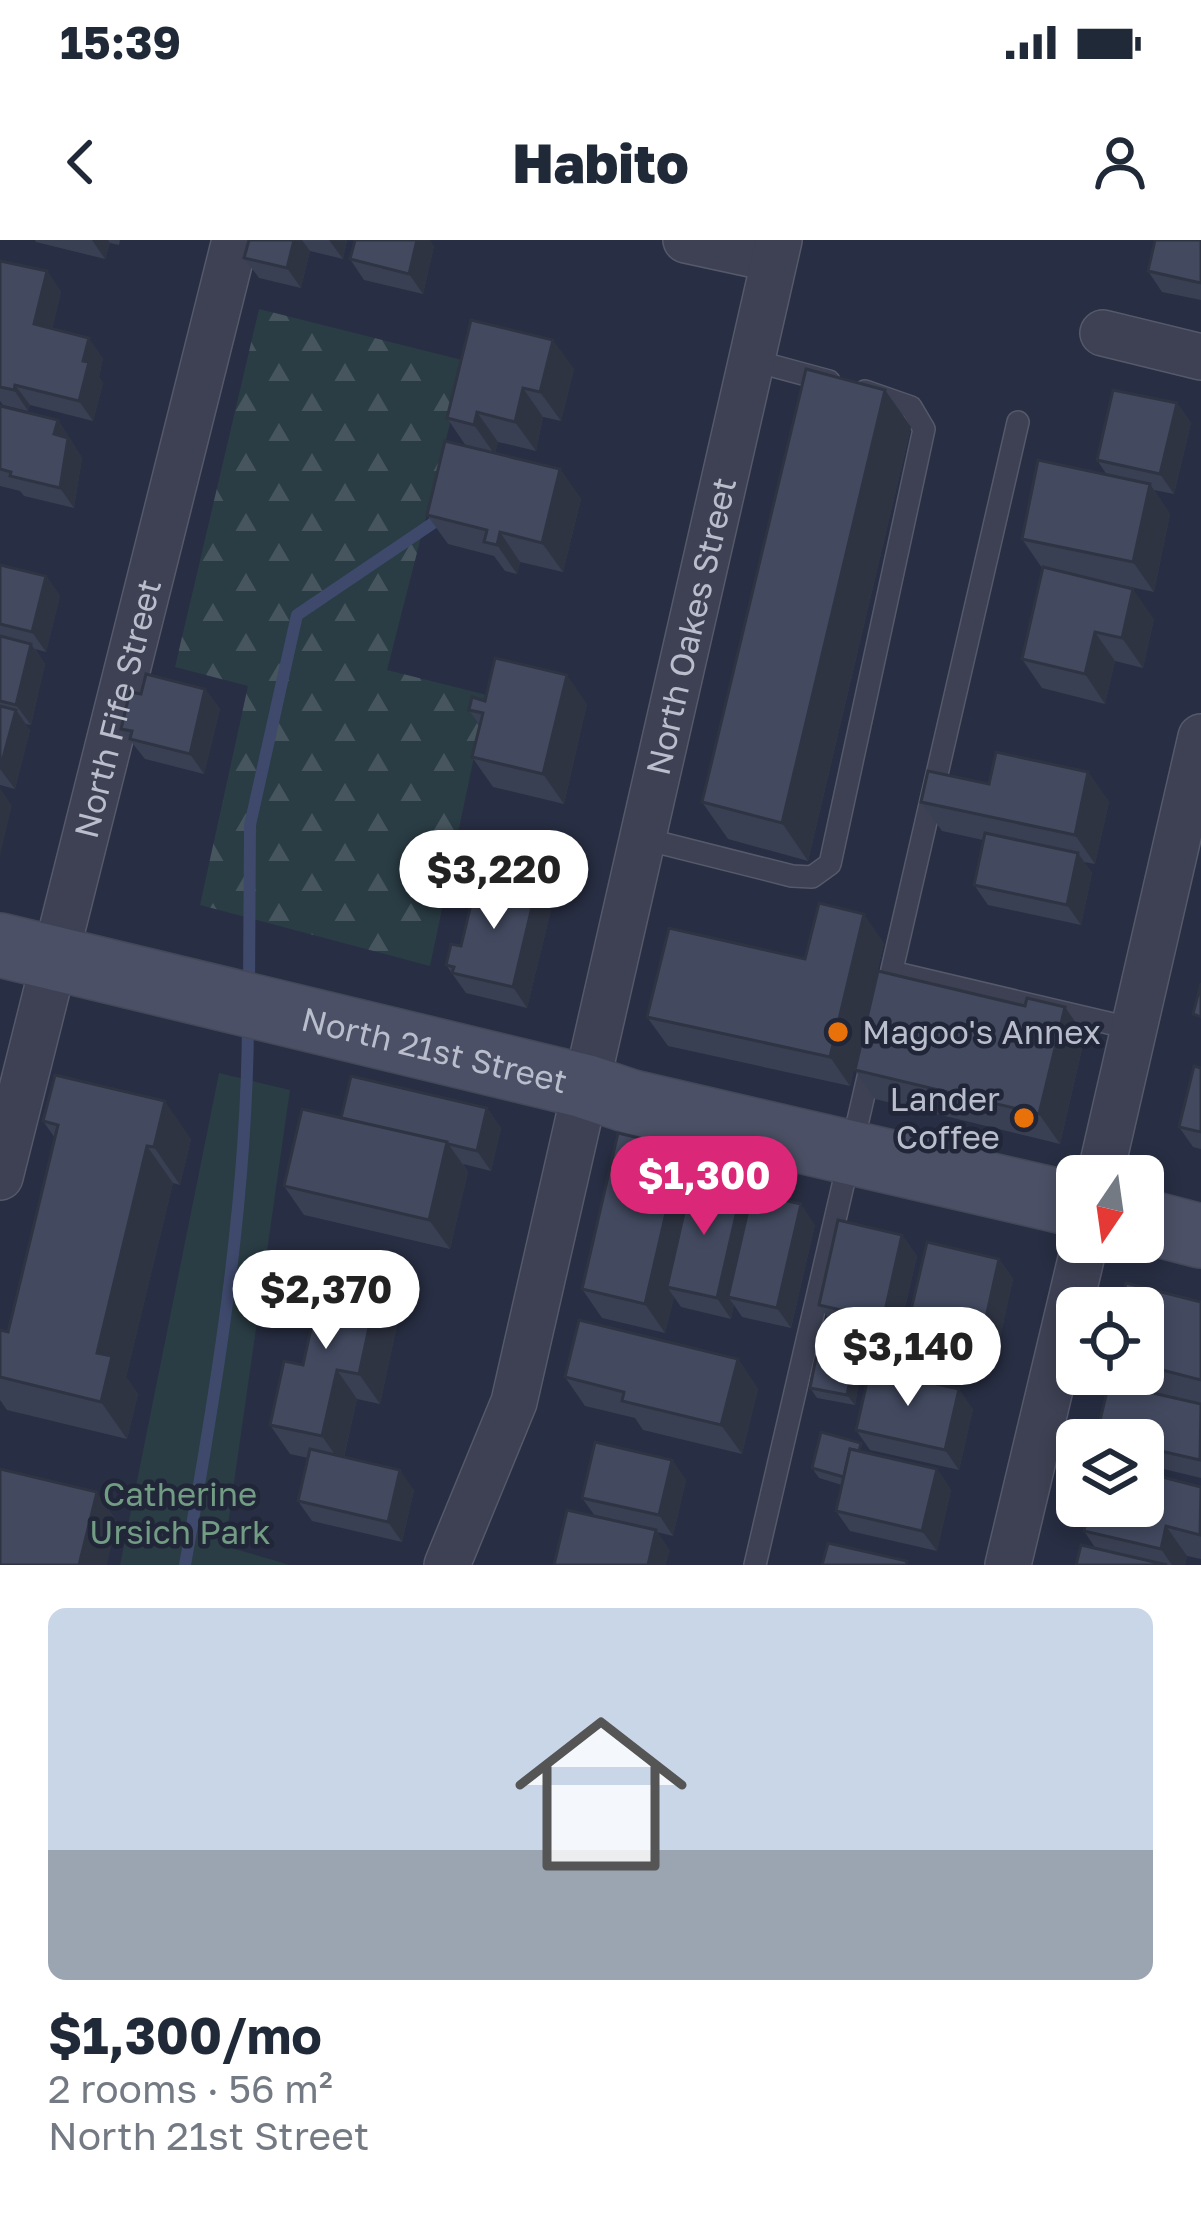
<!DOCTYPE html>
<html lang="en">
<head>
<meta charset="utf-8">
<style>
  :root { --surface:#fff; --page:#f2f2f3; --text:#1f2937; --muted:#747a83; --accent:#db2777 }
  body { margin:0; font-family:"Golos Text",sans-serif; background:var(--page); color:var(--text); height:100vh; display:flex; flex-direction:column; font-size:45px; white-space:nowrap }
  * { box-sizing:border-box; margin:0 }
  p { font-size:39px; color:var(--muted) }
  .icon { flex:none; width:66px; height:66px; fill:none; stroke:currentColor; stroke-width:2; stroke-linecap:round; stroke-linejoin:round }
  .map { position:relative; height:1325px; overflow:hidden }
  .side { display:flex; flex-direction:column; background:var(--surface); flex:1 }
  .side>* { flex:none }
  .needle { width:78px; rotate:193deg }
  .tools { position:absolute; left:1056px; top:915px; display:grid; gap:24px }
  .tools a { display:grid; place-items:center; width:108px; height:108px; border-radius:18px; background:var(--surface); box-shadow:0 6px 18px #0003; font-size:60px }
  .price { position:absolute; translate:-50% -102px; padding:0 27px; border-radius:42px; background:#fff; color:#222; font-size:39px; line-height:78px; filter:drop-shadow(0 3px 6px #0008) }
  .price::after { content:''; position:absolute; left:50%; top:72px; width:36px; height:27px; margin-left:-18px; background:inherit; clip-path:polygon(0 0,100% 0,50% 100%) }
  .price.current { background:var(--accent); color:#fff }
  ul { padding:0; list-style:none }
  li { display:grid; align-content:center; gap:24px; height:636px; padding:0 48px }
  li span { display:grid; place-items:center; height:372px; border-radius:18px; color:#555 }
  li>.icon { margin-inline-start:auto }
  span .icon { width:216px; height:216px; fill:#fffc; stroke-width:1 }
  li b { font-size:51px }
  .status { display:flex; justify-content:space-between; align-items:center; height:84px; padding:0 60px; background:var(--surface); direction:ltr }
  .status svg { height:33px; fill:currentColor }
  header { display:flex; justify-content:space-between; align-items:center; height:156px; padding:0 48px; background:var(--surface); font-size:54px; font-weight:800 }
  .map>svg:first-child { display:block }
</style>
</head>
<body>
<div class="status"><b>15:39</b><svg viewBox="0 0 49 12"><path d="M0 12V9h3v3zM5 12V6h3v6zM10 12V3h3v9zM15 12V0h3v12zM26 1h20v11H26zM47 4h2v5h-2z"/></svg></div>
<header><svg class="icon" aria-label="back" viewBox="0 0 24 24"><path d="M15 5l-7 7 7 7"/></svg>Habito<svg class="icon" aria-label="person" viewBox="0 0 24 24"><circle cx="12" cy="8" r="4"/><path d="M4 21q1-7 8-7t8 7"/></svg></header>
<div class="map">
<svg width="1201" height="1325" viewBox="0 0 1201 1325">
  <defs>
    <pattern id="forest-firs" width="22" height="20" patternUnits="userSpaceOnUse" patternTransform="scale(3)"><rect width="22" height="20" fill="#2a3c44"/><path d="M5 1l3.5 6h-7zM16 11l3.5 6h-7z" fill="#47565e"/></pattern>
  </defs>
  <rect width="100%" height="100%" fill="#282e43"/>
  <polygon fill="url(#forest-firs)" points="259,69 466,121 387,430 487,455 430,726 200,665 248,446 175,427"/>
  <polygon fill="#2a3c44" points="219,833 290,850 225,1306 290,1325 120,1325"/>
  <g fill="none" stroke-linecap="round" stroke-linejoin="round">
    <g stroke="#3f496c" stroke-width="12">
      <polyline points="249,749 250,585 297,375 439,279"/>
      <path d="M185 1325C217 1146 247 964 248 782"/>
    </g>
    <defs>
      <g id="lane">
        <polyline points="751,120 829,141"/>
        <polyline points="641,598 792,636 812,637 830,624 924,189 911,167 865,151"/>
        <polyline points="892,732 1134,789"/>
        <polyline points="885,760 1018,182"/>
        <polyline points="755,1325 872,820"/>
      </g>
      <g id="street">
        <polyline points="686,0 774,19"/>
        <polyline points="1103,93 1201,117"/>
        <polyline points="1100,936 1201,497"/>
        <path id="s1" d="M0 937 235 0"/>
        <path id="s2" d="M447 1325 514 1162 779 0"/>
        <polyline points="1008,1325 1085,1002"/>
      </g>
      <g id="secondary">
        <path id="s3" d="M0 705 584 846 632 862 1077 965"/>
        <polyline points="1143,981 1201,996"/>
      </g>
    </defs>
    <use href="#lane" stroke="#55596a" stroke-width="24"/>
    <use href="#street" stroke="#55596a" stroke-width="48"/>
    <use href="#secondary" stroke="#434859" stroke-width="66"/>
    <use href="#lane" stroke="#3d4153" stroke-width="21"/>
    <use href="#street" stroke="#3d4153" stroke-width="45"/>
    <use href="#secondary" stroke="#4b5066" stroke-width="63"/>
  </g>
  <g fill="#3a4053">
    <polygon points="35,0 120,0 119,5 110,3 105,19 36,2"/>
    <polygon points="249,0 347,0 343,19 310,11 301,48 259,38 244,18"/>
    <polygon points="1201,0 1201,60 1162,52 1148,31"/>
    <polygon points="434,6 423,54 364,40 350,19"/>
    <polygon points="0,21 47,31 61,52 52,89 103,118 99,137 103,143 93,181 30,165 28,171 3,165 0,161"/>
    <polygon points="574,129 561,181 543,177 536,211 498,202 495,213 560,229 581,259 563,332 520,322 517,334 505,331 494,316 448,304 427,275 466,206 447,178"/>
    <polygon points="885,150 911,187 808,621 728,599 702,562"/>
    <polygon points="1177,163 1191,183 1174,254 1154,250 1170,274 1154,352 1083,337 1154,379 1143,428 1115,421 1105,464 1042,448 1022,419 1042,328 1022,299 1107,235 1097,220"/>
    <polygon points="0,166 58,180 82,218 74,268 24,256 20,251 0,246"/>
    <polygon points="0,325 46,336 60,356 46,412 35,409 45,424 31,485 25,484 30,490 15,549 0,545"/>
    <polygon points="205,449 220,469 204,534 145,519 121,489 141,454"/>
    <polygon points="485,461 587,464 564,564 493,547 472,517 480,486 469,470"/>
    <polygon points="1088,532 1109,562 1095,624 1084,622 1092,633 1081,685 988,665 974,645 983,600 942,591 921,562 989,544"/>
    <polygon points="551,670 527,768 466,753 446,725 461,706"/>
    <polygon points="884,703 850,846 668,806 647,777"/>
    <polygon points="1085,796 1060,904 875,859 855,830"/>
    <polygon points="1201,828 1201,909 1193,907 1179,887"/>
    <polygon points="487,868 501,888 491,931 463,924 468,932 450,1009 304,975 284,946 341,878"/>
    <polygon points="43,881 191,899 180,945 173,943 126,1137 138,1154 127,1199 7,1170 0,1160 0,1090 8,1092 55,898"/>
    <polygon points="681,908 701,937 701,940 750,961 815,985 791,1088 742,1077 734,1065 731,1079 681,1067 674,1057 665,1093 602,1078 582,1049"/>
    <polygon points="902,995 917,1016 897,1101 833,1086 819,1065"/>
    <polygon points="999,1019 1013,1039 995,1120 922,1104 908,1083"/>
    <polygon points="379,1041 400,1071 380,1164 357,1159 344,1217 414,1250 402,1302 312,1281 298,1261 308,1218 290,1214 270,1185 303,1125"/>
    <polygon points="1201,1062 1201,1164 1128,1146 1120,1134 1143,1134 1143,1068"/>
    <polygon points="738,1119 758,1149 742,1214 643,1190 635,1178 585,1166 565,1137"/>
    <polygon points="860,1136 855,1165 817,1158 810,1148"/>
    <polygon points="1201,1164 1201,1238 1143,1224 1143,1200 1099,1200 1096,1197"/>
    <polygon points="973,1169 959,1230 870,1210 856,1190"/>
    <polygon points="869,1214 937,1229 951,1250 937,1311 850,1291 836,1271 842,1245 819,1238 812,1228"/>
    <polygon points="672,1220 686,1240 673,1296 657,1292 670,1311 595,1276 582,1258"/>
    <polygon points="1201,1247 1201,1319 1187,1316 1185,1325 1076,1325 1096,1309 1084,1291"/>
  </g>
  <g fill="#2f3443">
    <polygon points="92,0 108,0 110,3 105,19"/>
    <polygon points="294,0 302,0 310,11 301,48 287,28"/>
    <polygon points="329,0 347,0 343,19"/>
    <polygon points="417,0 430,0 434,6 423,54 409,34"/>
    <polygon points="47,31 61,52 49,105 34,84"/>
    <polygon points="89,98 103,118 99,137 103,143 93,181 79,161 83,121"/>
    <polygon points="553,100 574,129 561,181 540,152"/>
    <polygon points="15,145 30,165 28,171 14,150"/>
    <polygon points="523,148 543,177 536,211 515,182"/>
    <polygon points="885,150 911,187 808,621 782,583"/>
    <polygon points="1177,163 1191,183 1174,254 1160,234"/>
    <polygon points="477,172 498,202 495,215 474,185"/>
    <polygon points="58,180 82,218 74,268 60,248 54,194"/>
    <polygon points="560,229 581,259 563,332 542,303"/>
    <polygon points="1150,244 1170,274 1154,352 1133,322"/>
    <polygon points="500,292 520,322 517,334 497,305"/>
    <polygon points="46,336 60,356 46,412 32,392"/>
    <polygon points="1133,349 1154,379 1143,428 1122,398"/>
    <polygon points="1095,392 1115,421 1105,464 1085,434"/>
    <polygon points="31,404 45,424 31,485 16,465"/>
    <polygon points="567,435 587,464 564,564 543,534"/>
    <polygon points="205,449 220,469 204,534 190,514"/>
    <polygon points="16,470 30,490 15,549 0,529"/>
    <polygon points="1088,532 1109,562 1095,624 1075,595"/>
    <polygon points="0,548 12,566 0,616"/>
    <polygon points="1078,613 1092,633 1081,685 1067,665"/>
    <polygon points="536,650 551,670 527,768 513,747"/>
    <polygon points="864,674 884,703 850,846 830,817"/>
    <polygon points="1065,767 1085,796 1060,904 1039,874"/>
    <polygon points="165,861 191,899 180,945 154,907"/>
    <polygon points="487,868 501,888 491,931 477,911"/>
    <polygon points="447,902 468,932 450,1009 429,980"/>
    <polygon points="147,906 173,943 126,1137 138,1154 127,1199 101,1162 97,1113"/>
    <polygon points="681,908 701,937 675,1049 667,1047 674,1057 665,1093 645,1064"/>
    <polygon points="742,949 756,970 728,1057 734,1065 731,1079 717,1058"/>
    <polygon points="801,964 815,985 791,1088 777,1068"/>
    <polygon points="902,995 917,1016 897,1101 883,1080"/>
    <polygon points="999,1019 1013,1039 995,1120 981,1100"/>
    <polygon points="379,1041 400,1071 380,1164 359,1134"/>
    <polygon points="738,1119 758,1149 742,1214 721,1185"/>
    <polygon points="853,1125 860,1136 855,1165 847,1155"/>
    <polygon points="337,1130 357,1159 342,1225 322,1196"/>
    <polygon points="959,1149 973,1169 959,1230 945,1210"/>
    <polygon points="672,1220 686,1240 673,1296 659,1275"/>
    <polygon points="937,1229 951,1250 937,1311 922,1291"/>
    <polygon points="400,1230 414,1250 402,1302 388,1282"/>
    <polygon points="97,1252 117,1281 107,1325 79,1325"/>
    <polygon points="1166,1286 1187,1316 1185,1325 1172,1325 1161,1309"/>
    <polygon points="656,1290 670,1311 666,1325 648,1325"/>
  </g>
  <g fill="#434a60" stroke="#2f3443" stroke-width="3">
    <polygon points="249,0 294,0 287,28 244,18"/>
    <polygon points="355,0 417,0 409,34 350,19"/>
    <polygon points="1155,0 1201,0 1201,43 1148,31"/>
    <polygon points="0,21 47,31 34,84 89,98 83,121 89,122 79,161 15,145 14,150 0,147"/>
    <polygon points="471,80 553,100 540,152 523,148 515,182 477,172 474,185 447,178"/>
    <polygon points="806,129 885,150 782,583 702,562"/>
    <polygon points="1113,150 1177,163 1160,234 1097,220"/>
    <polygon points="0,166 58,180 54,194 68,198 60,248 10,236 11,232 0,229"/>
    <polygon points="445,201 560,229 542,303 500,292 497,305 484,302 487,290 427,275"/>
    <polygon points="1038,220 1150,244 1133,322 1022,299"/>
    <polygon points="0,325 46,336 32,392 0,384"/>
    <polygon points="1043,327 1133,349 1122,398 1095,392 1085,434 1022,419"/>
    <polygon points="0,396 31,404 16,465 0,461"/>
    <polygon points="495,418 567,435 543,534 472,517 483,473 469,470 472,457 485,461"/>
    <polygon points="146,434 205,449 190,514 130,499 132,491 121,489 130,452 141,454"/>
    <polygon points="0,466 16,470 0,529"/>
    <polygon points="996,512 1088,532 1075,595 921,562 928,531 989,544"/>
    <polygon points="985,593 1078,613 1067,665 974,645"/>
    <polygon points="478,635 536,650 513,747 452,733 454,727 446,725 451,704 461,706"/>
    <polygon points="819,663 864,674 830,817 647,777 669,688 805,719"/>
    <polygon points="878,731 1025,766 1027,758 1065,767 1039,874 855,830"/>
    <polygon points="1201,743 1201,777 1193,774"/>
    <polygon points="1194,826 1201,828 1201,892 1179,887"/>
    <polygon points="55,835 165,861 154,907 147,906 97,1113 112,1116 101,1162 0,1137 0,1090 8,1092 58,885 43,881"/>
    <polygon points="351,836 487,868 477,911 341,878"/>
    <polygon points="302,869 447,902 429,980 284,946"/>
    <polygon points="618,893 681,908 645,1064 582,1049"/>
    <polygon points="692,938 742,949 717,1058 667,1047"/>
    <polygon points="752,953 801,964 777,1068 728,1057"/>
    <polygon points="838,980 902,995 883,1080 819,1065"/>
    <polygon points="927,1002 999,1019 981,1100 908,1083"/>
    <polygon points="324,1029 379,1041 359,1134 337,1130 322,1196 270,1185 284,1121 303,1125"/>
    <polygon points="1126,1043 1201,1062 1201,1140 1143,1125 1143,1068 1120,1068"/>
    <polygon points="579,1080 738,1119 721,1185 622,1161 624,1152 565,1137"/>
    <polygon points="816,1118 853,1125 847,1155 810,1148"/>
    <polygon points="870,1129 959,1149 945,1210 856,1190"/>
    <polygon points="1109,1143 1201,1164 1200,1220 1143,1207 1143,1200 1111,1200 1096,1197"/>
    <polygon points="821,1192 861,1203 859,1211 850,1209 844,1237 812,1228"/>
    <polygon points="595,1202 672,1220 659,1275 582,1258"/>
    <polygon points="310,1209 400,1230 388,1282 298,1261"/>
    <polygon points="850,1209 937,1229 922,1291 836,1271"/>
    <polygon points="0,1229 97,1252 79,1325 0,1325"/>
    <polygon points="1143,1232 1201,1247 1200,1295 1166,1286 1161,1309 1084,1291 1090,1266 1143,1266"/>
    <polygon points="567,1270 656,1290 648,1325 554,1325"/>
    <polygon points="828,1303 907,1321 906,1325 822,1325"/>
    <polygon points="1081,1305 1167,1325 1076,1325"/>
  </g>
  <g fill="#e8710a" stroke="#212638" stroke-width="4.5">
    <circle cx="838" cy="792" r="12"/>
    <circle cx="1024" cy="878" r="12"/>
  </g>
  <g text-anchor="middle" stroke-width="9" stroke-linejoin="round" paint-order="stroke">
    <g font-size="33" fill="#babecc" stroke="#212638">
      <text dy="12" stroke="none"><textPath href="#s2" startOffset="972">North Oakes Street</textPath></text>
      <text dy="12" stroke="none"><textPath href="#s1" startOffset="483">North Fife Street</textPath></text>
      <text dy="12" stroke="none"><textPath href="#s3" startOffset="447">North 21st Street</textPath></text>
    </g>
    <g font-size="33" fill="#babecc" stroke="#212638" text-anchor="start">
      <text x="862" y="804">Magoo's Annex</text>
      <text x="1000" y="871" text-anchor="end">Lander<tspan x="1000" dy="38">Coffee</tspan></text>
    </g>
    <g font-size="33" fill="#729c84" stroke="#212638">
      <text x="180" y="1266">Catherine<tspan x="180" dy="38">Ursich Park</tspan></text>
    </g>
  </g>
</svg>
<div class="tools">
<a><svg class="needle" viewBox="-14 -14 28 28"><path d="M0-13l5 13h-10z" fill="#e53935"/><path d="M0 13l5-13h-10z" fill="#747a83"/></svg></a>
<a><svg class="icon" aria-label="locate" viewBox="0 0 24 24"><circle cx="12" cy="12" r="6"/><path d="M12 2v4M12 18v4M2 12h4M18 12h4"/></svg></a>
<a><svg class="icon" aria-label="layers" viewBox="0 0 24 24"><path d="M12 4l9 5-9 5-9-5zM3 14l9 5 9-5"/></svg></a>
</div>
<b class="price" style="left:494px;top:692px">$3,220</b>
<b class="price current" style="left:704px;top:998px">$1,300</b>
<b class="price" style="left:326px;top:1112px">$2,370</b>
<b class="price" style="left:908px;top:1169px">$3,140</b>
</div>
<section class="side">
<ul>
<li><span style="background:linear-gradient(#c9d6e8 65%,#9aa5b1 0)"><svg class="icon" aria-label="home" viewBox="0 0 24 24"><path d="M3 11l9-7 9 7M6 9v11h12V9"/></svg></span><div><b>$1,300/mo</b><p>2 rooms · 56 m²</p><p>North 21st Street</p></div></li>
</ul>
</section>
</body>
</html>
